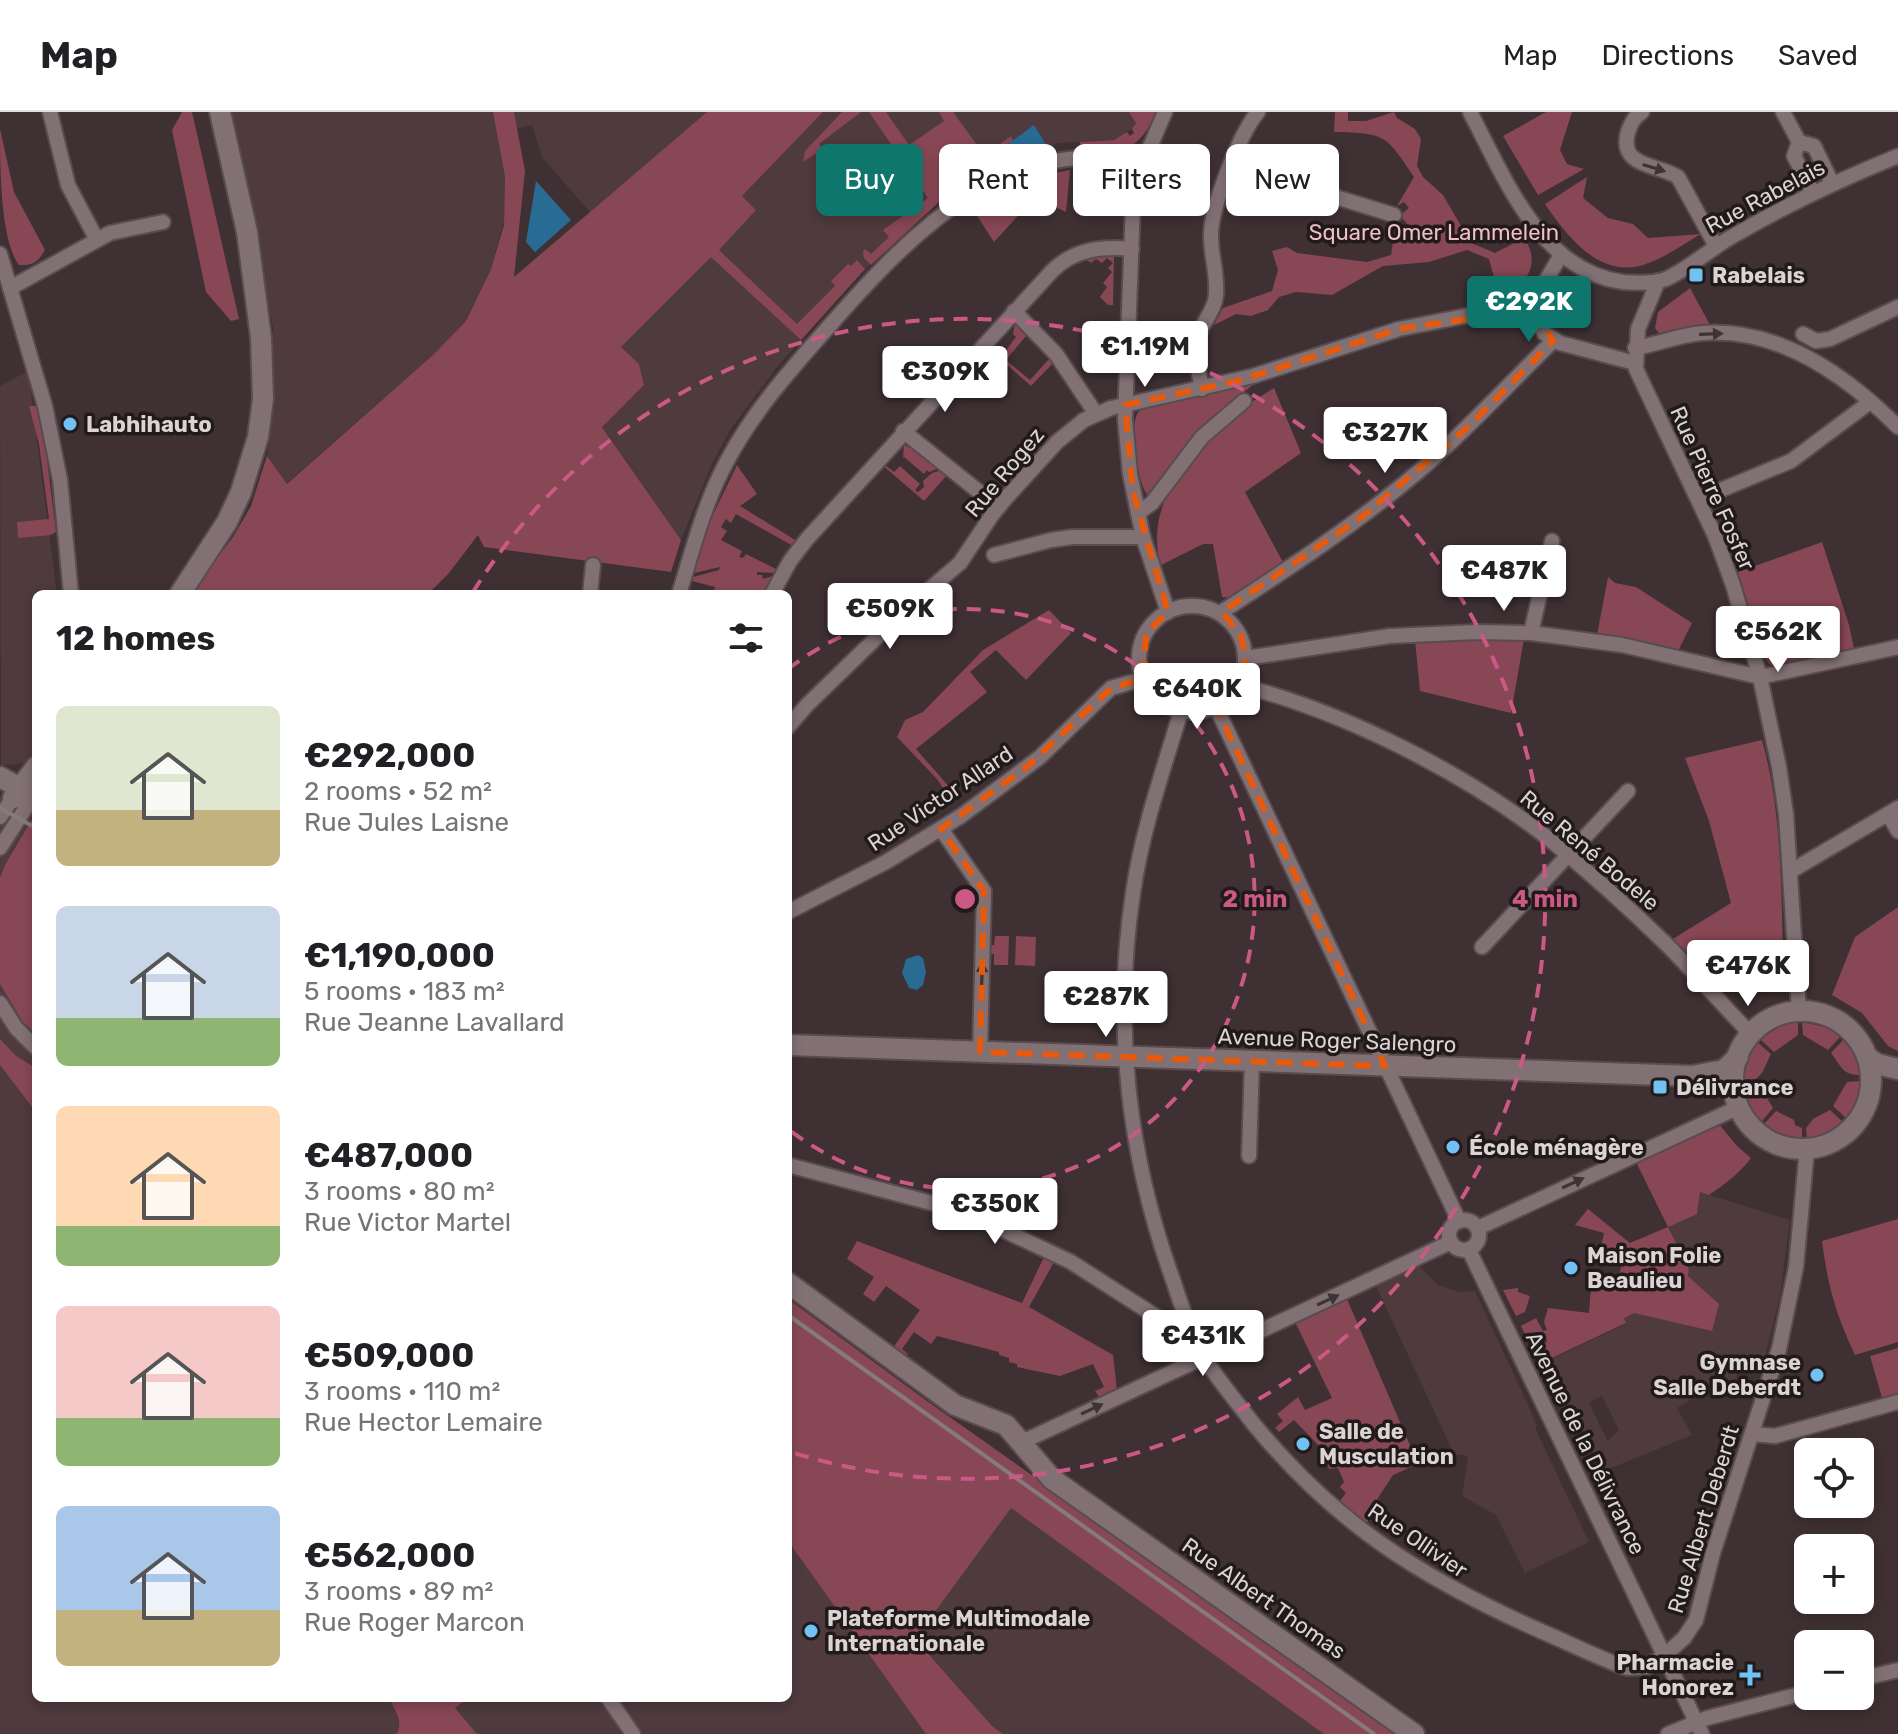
<!DOCTYPE html>
<html lang="en">
<head>
<meta charset="utf-8">
<style>
  :root { --surface:#fff; --page:#f2f2f2; --text:#202124; --muted:#757577; --line:#e0e0e0; --accent:#0f766e }
  body { margin:0; font-family:Rubik,sans-serif; background:var(--page); color:var(--text); height:100vh; display:flex; flex-direction:column; font-size:30px; white-space:nowrap }
  * { box-sizing:border-box; margin:0 }
  p { font-size:26px; color:var(--muted) }
  .icon { flex:none; width:44px; height:44px; fill:none; stroke:currentColor; stroke-width:2; stroke-linecap:round; stroke-linejoin:round }
  .map { position:relative; flex:1; overflow:hidden }
  .sheet { position:absolute; left:32px; top:478px; width:760px; height:1112px; display:flex; flex-direction:column; background:var(--surface); border-radius:12px; box-shadow:0 4px 12px #0003 }
  .sheet>* { flex:none }
  .banner { position:absolute; left:816px; top:32px; width:760px; height:72px; display:flex; gap:16px }
  .controls { position:absolute; left:1794px; top:1326px; display:grid; gap:16px }
  .controls a { display:grid; place-items:center; width:80px; height:80px; border-radius:12px; background:var(--surface); box-shadow:0 4px 12px #0003; font-size:40px }
  .price { position:absolute; translate:-50% -68px; padding:0 18px; border-radius:8px; background:#fff; color:#222; font-size:26px; line-height:52px; filter:drop-shadow(0 2px 4px #0008) }
  .price::after { content:''; position:absolute; left:50%; top:48px; width:24px; height:18px; margin-left:-12px; background:inherit; clip-path:polygon(0 0,100% 0,50% 100%) }
  .price.current { background:var(--accent); color:#fff }
  ul { padding:0; list-style:none }
  li { display:flex; align-items:center; gap:24px; height:200px; padding:0 24px }
  li span { display:grid; place-items:center; flex:none; width:224px; height:160px; border-radius:12px; color:#555 }
  li>.icon { margin-inline-start:auto }
  span .icon { width:96px; height:96px; fill:#fffc; stroke-width:1 }
  li b { font-size:34px }
  h2 { display:flex; justify-content:space-between; align-items:center; height:96px; padding:0 24px; font-size:34px }
  .tag { padding:0 28px; border-radius:12px; background:var(--surface); box-shadow:0 4px 12px #0003; font-size:28px; line-height:72px }
  .tag.current { background:var(--accent); color:#fff }
  header { display:flex; align-items:center; gap:48px; box-sizing:border-box; height:112px; padding:0 40px; background:var(--surface); border-bottom:2px solid var(--line) }
  header strong { font-size:38px }
  nav { display:flex; gap:44px; margin-inline-start:auto; font-size:28px }
  .map>svg:first-child { display:block }
</style>
</head>
<body>
<header>
<strong>Map</strong>
<nav><a>Map</a><a>Directions</a><a>Saved</a></nav>
</header>
<div class="map">
<svg width="1898" height="1622" viewBox="0 0 1898 1622">
  <rect width="100%" height="100%" fill="#3f3033"/>
  <g fill="#4f3a3e" fill-rule="evenodd">
    <polygon points="226,0 708,0 590,100 542,45 532,13 497,21 505,65 504,109 491,157 466,209 433,243 286,372 267,344 273,301 273,215"/>
    <polygon points="823,0 1145,0 1132,17 1114,28 1060,31 990,51 940,89 865,157 777,255 730,318 712,352 681,428 602,314 644,273 639,252 621,235 756,98 742,84"/>
    <polygon points="28,259 57,482 36,482 36,641 23,651 1,654 0,274"/>
    <polygon points="0,684 36,705 36,1586 788,1586 788,1187 927,1289 1398,1622 0,1622"/>
    <path d="M1700 1080 1790 1108 1780 1184 1764 1249 1754 1248 1745 1251 1738 1258 1735 1275H1712L1677 1296 1692 1323 1594 1363 1586 1346 1594 1341 1574 1299 1565 1303 1541 1252 1626 1212 1623 1206 1634 1201 1718 1192 1688 1164 1689 1157 1668 1115ZM1602 1284 1619 1318 1608 1329 1589 1291Z"/>
    <polygon points="1419,1154 1438,1173 1459,1180 1475,1179 1529,1295 1537,1314 1535,1316 1589,1430 1525,1461 1496,1403 1462,1384 1468,1344 1454,1342 1376,1174"/>
  </g>
  <g fill="#884755">
    <polygon points="182,0 192,0 239,207 231,209 206,180 172,18"/>
    <polygon points="493,0 514,0 525,59 514,165 707,0 823,0 742,84 756,98 719,138 797,212 835,174 831,169 848,152 851,154 857,148 865,157 801,228 711,145 621,235 639,252 644,273 602,315 681,428 671,460 484,435 478,423 449,461 428,482 190,482 233,425 251,394 267,344 287,372 433,243 466,209 491,157 504,113 505,65"/>
    <polygon points="842,0 861,0 819,32 822,37 803,50 805,39"/>
    <polygon points="869,0 886,0 909,33 944,9 939,0 953,0 990,51 940,89 871,153 864,146 863,140 865,137 871,142 889,125 883,118 928,86"/>
    <path d="M1129 0H1156C1136 45 1124 36 1080 37V30L1114 28 1127 20 1130 24 1134 21 1132 17 1136 11Z"/>
    <path d="M1335 0H1348V9H1366L1394 0 1397 6 1415 17 1421 27 1417 54 1423 65 1443 83 1471 131 1495 141 1524 126C1542 151 1526 177 1499 184L1489 147 1467 138 1429 150 1383 154 1332 183 1296 180 1279 185 1268 198 1251 204 1236 202 1214 213 1223 196 1272 179 1278 158 1272 139 1287 135 1297 141 1367 150 1391 143 1396 112 1401 118 1408 113 1402 106 1403 101 1409 96 1404 90 1397 94 1414 65C1386 23 1386 21 1334 20Z"/>
    <polygon points="1546,0 1572,0 1560,38 1567,52 1584,57 1538,83 1503,24"/>
    <path d="M0 17 14 80 45 138C38 150 33 154 19 153 0 129 0 51 0 17Z"/>
    <polygon points="1011,24 1013,28 1008,32 1012,40 1045,31 1049,41 1012,52 1006,39 1000,39 1001,31"/>
    <path d="M1070 58 1066 100 1035 85 994 130 972 96C1003 76 1034 64 1070 58Z"/>
    <path d="M1587 65 1583 86 1608 106 1633 112 1648 126 1701 122C1685 131 1669 143 1651 150 1603 171 1569 127 1545 92Z"/>
    <polygon points="1114,141 1113,193 1108,193 1100,185 1107,175 1103,171 1112,160 1108,156 1113,151 1107,146 1102,151 1096,147 1091,151 1084,146"/>
    <polygon points="1690,176 1710,213 1659,221 1655,216 1658,200"/>
    <polygon points="1015,211 1020,212 1038,229 1036,232 1026,224 1006,248 1030,268 1049,247 1042,240 1045,236 1054,250 1031,274 987,235 993,235 1001,245 1016,225 1013,222"/>
    <path d="M1255 271 1219 301 1151 382H1147C1138 373 1131 317 1136 305 1138 299 1140 299 1145 295Z"/>
    <path d="M1274 276 1301 341 1245 380 1285 454 1232 486 1222 485 1213 432H1203L1161 453C1138 380 1217 309 1274 276Z"/>
    <polygon points="29,294 36,294 47,347 56,420 51,423 18,426 17,410 49,407 39,332"/>
    <polygon points="904,333 914,337 916,335 942,355 929,360 927,358 924,362 904,345 903,346"/>
    <polygon points="886,350 885,353 894,360 900,354 920,372 915,378 918,380 924,375 923,369 932,361 945,357 949,361 924,389 880,351"/>
    <polygon points="737,353 757,382 740,394 797,429 793,434 736,402 731,411 726,407 721,415 727,419 721,428 742,439 739,445 743,446 746,442 778,458 775,461 757,460 757,463 762,463 763,467 773,464 765,482 713,482 715,475 692,469 693,465 719,458 720,455 694,461 709,411"/>
    <polygon points="1822,430 1849,513 1855,541 1775,558 1765,547 1738,460"/>
    <polygon points="1608,465 1615,471 1636,475 1692,511 1677,541 1597,523"/>
    <polygon points="1049,498 1071,521 1026,568 996,538 970,560 987,580 916,637 958,685 952,690 937,667 897,625 905,608 923,600 983,538"/>
    <polygon points="1447,526 1524,527 1511,601 1420,579 1415,528"/>
    <path d="M1762 628C1781 695 1781 768 1783 837L1756 840 1708 865 1673 827 1731 791 1709 709 1685 646Z"/>
    <polygon points="34,704 36,705 36,922 23,910 0,872 0,766 5,753"/>
    <polygon points="1898,795 1898,939 1888,934 1862,901 1832,883 1855,825"/>
    <polygon points="995,824 1009,824 1008,853 994,853 994,842 988,842 988,834 994,833"/>
    <polygon points="1016,824 1036,825 1035,854 1015,853"/>
    <polygon points="1798,910 1798,923 1774,940 1760,927 1783,913"/>
    <polygon points="1802,910 1830,916 1841,924 1828,938 1803,923"/>
    <polygon points="0,927 16,944 36,956 36,1000 0,953"/>
    <path d="M1844 927 1853 938 1861 963C1842 963 1842 955 1831 941Z"/>
    <polygon points="1757,930 1771,942 1762,961 1756,967 1743,967 1744,956"/>
    <polygon points="1861,969 1854,997 1847,1007 1833,994 1847,970"/>
    <polygon points="1757,974 1763,979 1773,996 1761,1010 1752,998 1743,975"/>
    <polygon points="1830,998 1844,1011 1834,1019 1807,1027 1806,1016 1813,1007"/>
    <polygon points="1776,999 1794,1008 1795,1013 1802,1016 1802,1027 1775,1020 1764,1012"/>
    <path d="M1718 1011 1737 1034 1751 1046C1740 1061 1725 1072 1709 1083L1700 1080 1697 1102 1668 1115 1689 1157 1688 1164 1719 1192 1712 1219 1634 1201 1624 1206 1626 1211 1539 1252 1532 1237 1547 1230 1546 1226 1530 1233 1521 1214 1536 1206 1543 1219 1547 1218 1544 1210 1548 1196 1589 1201 1591 1174 1614 1179 1622 1152 1605 1147 1608 1138 1601 1135 1604 1121 1575 1113 1588 1097 1630 1131 1668 1115 1636 1050Z"/>
    <path d="M1898 1107V1230L1855 1243C1835 1201 1828 1174 1822 1129Z"/>
    <polygon points="857,1129 1022,1191 1044,1145 1054,1150 1029,1195 1113,1243 1117,1278 1100,1286 1095,1279 1104,1275 1093,1252 1060,1264 1017,1255 1017,1252 1009,1250 1009,1246 999,1243 999,1240 937,1224 931,1232 914,1220 902,1237 908,1242 905,1246 892,1237 920,1198 886,1174 874,1190 863,1182 874,1165 847,1147"/>
    <polygon points="1518,1176 1518,1180 1530,1184 1525,1200 1516,1204 1503,1178"/>
    <polygon points="788,1187 927,1289 1398,1622 1324,1622 1011,1396 915,1527 992,1614 1003,1622 926,1622 788,1429"/>
    <polygon points="1347,1187 1418,1352 1393,1363 1378,1386 1366,1413 1339,1390 1346,1381 1340,1375 1344,1370 1338,1356 1329,1357 1321,1336 1294,1308 1279,1320 1275,1316 1283,1309 1277,1302 1298,1285 1305,1298 1332,1286 1295,1210"/>
    <polygon points="1898,1236 1898,1285 1883,1289 1870,1244"/>
    <path d="M389 1586H447L450 1590 456 1586H468L455 1596 477 1622H396C405 1611 394 1597 389 1586Z"/>
  </g>
  <g fill="#286b93">
    <polygon points="1034,13 1045,31 1012,40 1008,32"/>
    <polygon points="536,69 571,108 535,140 526,130"/>
    <polygon points="918,843 923,846 926,860 923,873 917,878 909,876 902,861 906,847"/>
  </g>
  <g fill="none" stroke-linecap="round" stroke-linejoin="round">
    <defs>
      <g id="street">
        <polyline points="50,0 68,73 97,128"/>
        <polyline points="1165,0 1143,51 1133,91 1125,307 1130,362 1143,425 1168,500"/>
        <path d="M1470 0C1505 66 1540 159 1623 170 1636 171 1653 172 1666 167 1690 156 1710 137 1733 124 1786 93 1841 67 1898 44"/>
        <path d="M1642 0C1634 5 1631 11 1628 20 1618 55 1657 52 1678 65L1716 134"/>
        <polyline points="1783,0 1799,30"/>
        <polyline points="1232,53 1394,103"/>
        <polyline points="1813,81 1794,44 1799,30 1814,34 1832,71"/>
        <polyline points="0,142 45,294 60,368 71,482"/>
        <polyline points="1561,143 1538,182 1537,206 1544,221 1560,231 1635,251"/>
        <polyline points="1658,169 1638,217 1636,257 1715,424 1733,473 1760,565 1779,655 1786,702 1799,900"/>
        <polyline points="10,176 110,121 163,110"/>
        <polyline points="1014,199 1056,242 1096,302"/>
        <polyline points="1803,222 1816,229 1830,227 1898,195"/>
        <path d="M1635 236C1658 232 1679 223 1702 221 1778 215 1847 264 1898 315"/>
        <path d="M1202 277C1199 260 1192 239 1199 222 1204 208 1215 198 1216 183 1218 162 1210 141 1211 121 1212 93 1240 21 1258 0"/>
        <polyline points="903,319 998,395"/>
        <polyline points="1699,387 1791,349 1870,290"/>
        <polyline points="1138,401 1152,391 1202,325 1244,289"/>
        <polyline points="994,443 1051,428 1072,425 1143,425"/>
        <polyline points="590,482 593,453"/>
        <path d="M679 482C693 437 704 392 726 351 753 299 793 255 832 211 913 119 1009 20 1143 51"/>
        <path d="M772 482 790 449 807 427 1053 158C1075 137 1102 134 1132 137"/>
        <circle cx="1192" cy="547" r="53"/>
        <path d="M1220 501C1286 458 1352 415 1413 364 1463 322 1507 274 1553 229"/>
        <polyline points="1531,521 1552,429"/>
        <polyline points="1246,546 1390,524 1477,520 1531,521 1622,533 1760,565 1898,535"/>
        <path d="M1239 573C1345 600 1468 662 1554 731 1591 762 1628 795 1663 829 1694 859 1721 892 1751 922"/>
        <polyline points="1216,595 1459,1109"/>
        <path d="M1181 599C1163 659 1142 718 1133 781 1113 912 1128 1044 1173 1168 1182 1195 1190 1222 1205 1247 1219 1269 1236 1289 1252 1310 1336 1413 1423 1467 1543 1520 1571 1532 1598 1546 1627 1556L1646 1555 1664 1544 1684 1526 1696 1508 1713 1441 1779 1237 1796 1155 1807 1037"/>
        <polyline points="788,615 807,593 904,499 960,451 992,403 1006,386 1057,330 1084,308 1111,296 1253,264 1399,217 1470,203 1536,197"/>
        <polyline points="1888,702 1898,719"/>
        <polyline points="0,705 13,686"/>
        <polyline points="941,717 984,779 980,940"/>
        <polyline points="0,736 27,694"/>
        <polyline points="1791,759 1898,696"/>
        <polyline points="788,800 886,750 961,704 1040,645 1111,576 1143,567"/>
        <polyline points="1482,835 1628,679"/>
        <polyline points="0,891 16,916 36,936"/>
        <polyline points="1249,1044 1252,949"/>
        <polyline points="788,1053 943,1094 980,1107 1071,1150 1168,1212 1191,1219"/>
        <circle cx="1464" cy="1123" r="15"/>
        <polyline points="1478,1116 1739,995"/>
        <polyline points="1469,1138 1702,1622"/>
        <polyline points="1752,1322 1775,1324 1898,1290"/>
        <polyline points="1022,1330 1451,1130"/>
        <polyline points="1860,1567 1898,1558"/>
        <polyline points="608,1586 633,1622"/>
        <polyline points="1668,1622 1707,1606 1808,1580"/>
      </g>
      <g id="secondary">
        <polyline points="180,482 227,410 241,380 258,325 263,287 261,226 247,120 220,0"/>
        <polyline points="0,665 36,685"/>
        <polyline points="13,686 36,655"/>
        <circle cx="1802" cy="968" r="69"/>
        <polyline points="788,933 1692,964 1724,958 1738,945"/>
        <polyline points="1867,945 1877,952 1898,957"/>
        <polyline points="788,1171 955,1293 1006,1313 1052,1367 1414,1622"/>
      </g>
    </defs>
    <use href="#street" stroke="#584c4e" stroke-width="18"/>
    <use href="#secondary" stroke="#584c4e" stroke-width="24"/>
    <use href="#street" stroke="#827174" stroke-width="14"/>
    <use href="#secondary" stroke="#827174" stroke-width="20"/>
    <g stroke="#867a7c" stroke-width="4">
      <polyline points="0,696 36,716"/>
      <polyline points="788,1203 1374,1622"/>
    </g>
  </g>
  <defs><path id="oneway-solid" d="M-6-.8H1V-3.2L6.5 0L1 3.2V.8H-6Z" transform="scale(2)"/></defs>
  <g fill="#3e3436">
    <use href="#oneway-solid" transform="translate(1654 56) rotate(17)"/>
    <use href="#oneway-solid" transform="translate(1711 222) rotate(-2)"/>
    <use href="#oneway-solid" transform="translate(982 862) rotate(-88)"/>
    <use href="#oneway-solid" transform="translate(1573 1071) rotate(-25)"/>
    <use href="#oneway-solid" transform="translate(1328 1188) rotate(-25)"/>
    <use href="#oneway-solid" transform="translate(1092 1297) rotate(-25)"/>
  </g>
  <path fill="none" stroke="#e8590c" stroke-width="6" stroke-dasharray="16 10" stroke-linejoin="round" d="M1536 197 1553 229 1467 316 1363 404 1222 500 1241 524 1246 546 1239 573 1217 597 1385 954 980 940 984 779 941 717 1028 654 1111 576 1143 567 1146 521 1168 500 1133 380 1125 293 1238 269 1399 217Z"/>
  <g fill="none" stroke="#cb5985" stroke-width="4" stroke-dasharray="14 10">
    <path d="M788 557A290 290 0 1 1 788 1017"/>
    <path d="M473 480A580 580 0 1 1 791 1340"/>
  </g>
  <g fill="#72c1f5" stroke="#211a1b" stroke-width="3">
    <rect x="1688" y="155" width="16" height="16" rx="4"/>
    <circle cx="70" cy="312" r="8"/>
    <rect x="1652" y="967" width="16" height="16" rx="4"/>
    <circle cx="1453" cy="1035" r="8"/>
    <circle cx="1571" cy="1156" r="8"/>
    <circle cx="1817" cy="1263" r="8"/>
    <circle cx="1303" cy="1332" r="8"/>
    <circle cx="811" cy="1519" r="8"/>
    <path d="M1746 1551h8v8h8v8h-8v8h-8v-8h-8v-8h8z"/>
  </g>
  <g text-anchor="middle" stroke-width="7" stroke-linejoin="round" paint-order="stroke">
    <g font-size="22" fill="#dcd3d4" stroke="#211a1b">
      <text transform="translate(1765 84) rotate(-28)" y="8">Rue Rabelais</text>
      <text transform="translate(1004 360) rotate(-50)" y="8">Rue Rogez</text>
      <text transform="translate(1713 376) rotate(66)" y="8">Rue Pierre Fosfer</text>
      <text transform="translate(940 686) rotate(-34)" y="8">Rue Victor Allard</text>
      <text transform="translate(1590 738) rotate(40)" y="8">Rue René Bodele</text>
      <text transform="translate(1337 928) rotate(2)" y="8">Avenue Roger Salengro</text>
      <text transform="translate(1586 1331) rotate(64)" y="8">Avenue de la Délivrance</text>
      <text transform="translate(1703 1407) rotate(-73)" y="8">Rue Albert Deberdt</text>
      <text transform="translate(1418 1428) rotate(34)" y="8">Rue Ollivier</text>
      <text transform="translate(1264 1486) rotate(35)" y="8">Rue Albert Thomas</text>
    </g>
    <g font-size="22" fill="#f0bec6" stroke="#211a1b">
      <text x="1434" y="128">Square Omer Lammelein</text>
    </g>
    <g font-size="22" font-weight="bold" fill="#dcd3d4" stroke="#211a1b" text-anchor="start">
      <text x="1712" y="171">Rabelais</text>
      <text x="86" y="320">Labhihauto</text>
      <text x="1676" y="983">Délivrance</text>
      <text x="1469" y="1043">École ménagère</text>
      <text x="1587" y="1151">Maison Folie<tspan x="1587" dy="25">Beaulieu</tspan></text>
      <text x="1801" y="1258" text-anchor="end">Gymnase<tspan x="1801" dy="25">Salle Deberdt</tspan></text>
      <text x="1319" y="1327">Salle de<tspan x="1319" dy="25">Musculation</tspan></text>
      <text x="827" y="1514">Plateforme Multimodale<tspan x="827" dy="25">Internationale</tspan></text>
      <text x="1734" y="1558" text-anchor="end">Pharmacie<tspan x="1734" dy="25">Honorez</tspan></text>
    </g>
  </g>
  <circle cx="965" cy="787" r="12" fill="#cb5985" stroke="#211a1b" stroke-width="4"/>
  <g font-size="24" text-anchor="middle" font-weight="bold" fill="#cb5985" stroke="#211a1b" stroke-width="7" stroke-linejoin="round" paint-order="stroke">
    <text x="1255" y="795">2 min</text>
    <text x="1545" y="795">4 min</text>
  </g>
</svg>
<div class="controls">
<a><svg class="icon" aria-label="locate" viewBox="0 0 24 24"><circle cx="12" cy="12" r="6"/><path d="M12 2v4M12 18v4M2 12h4M18 12h4"/></svg></a>
<a>+</a>
<a>−</a>
</div>
<b class="price current" style="left:1529px;top:232px">€292K</b>
<b class="price" style="left:1145px;top:277px">€1.19M</b>
<b class="price" style="left:945px;top:302px">€309K</b>
<b class="price" style="left:1385px;top:363px">€327K</b>
<b class="price" style="left:1504px;top:501px">€487K</b>
<b class="price" style="left:890px;top:539px">€509K</b>
<b class="price" style="left:1778px;top:562px">€562K</b>
<b class="price" style="left:1197px;top:619px">€640K</b>
<b class="price" style="left:1748px;top:896px">€476K</b>
<b class="price" style="left:1106px;top:927px">€287K</b>
<b class="price" style="left:995px;top:1134px">€350K</b>
<b class="price" style="left:1203px;top:1266px">€431K</b>
<div class="banner">
<a class="tag current">Buy</a>
<a class="tag">Rent</a>
<a class="tag">Filters</a>
<a class="tag">New</a>
</div>
<section class="sheet">
<h2>12 homes<svg class="icon" aria-label="filters" viewBox="0 0 24 24"><path d="M4 7h16M4 17h16"/><circle cx="9" cy="7" r="2"/><circle cx="15" cy="17" r="2"/></svg></h2>
<ul>
<li><span style="background:linear-gradient(#dfe7d0 65%,#c2b280 0)"><svg class="icon" aria-label="home" viewBox="0 0 24 24"><path d="M3 11l9-7 9 7M6 9v11h12V9"/></svg></span><div><b>€292,000</b><p>2 rooms · 52 m²</p><p>Rue Jules Laisne</p></div></li>
<li><span style="background:linear-gradient(#c9d6e8 70%,#8fb573 0)"><svg class="icon" aria-label="home" viewBox="0 0 24 24"><path d="M3 11l9-7 9 7M6 9v11h12V9"/></svg></span><div><b>€1,190,000</b><p>5 rooms · 183 m²</p><p>Rue Jeanne Lavallard</p></div></li>
<li><span style="background:linear-gradient(#ffd9b3 75%,#8fb573 0)"><svg class="icon" aria-label="home" viewBox="0 0 24 24"><path d="M3 11l9-7 9 7M6 9v11h12V9"/></svg></span><div><b>€487,000</b><p>3 rooms · 80 m²</p><p>Rue Victor Martel</p></div></li>
<li><span style="background:linear-gradient(#f6c9c9 70%,#8fb573 0)"><svg class="icon" aria-label="home" viewBox="0 0 24 24"><path d="M3 11l9-7 9 7M6 9v11h12V9"/></svg></span><div><b>€509,000</b><p>3 rooms · 110 m²</p><p>Rue Hector Lemaire</p></div></li>
<li><span style="background:linear-gradient(#a9c7e8 65%,#c2b280 0)"><svg class="icon" aria-label="home" viewBox="0 0 24 24"><path d="M3 11l9-7 9 7M6 9v11h12V9"/></svg></span><div><b>€562,000</b><p>3 rooms · 89 m²</p><p>Rue Roger Marcon</p></div></li>
</ul>
</section>
</div>
</body>
</html>
